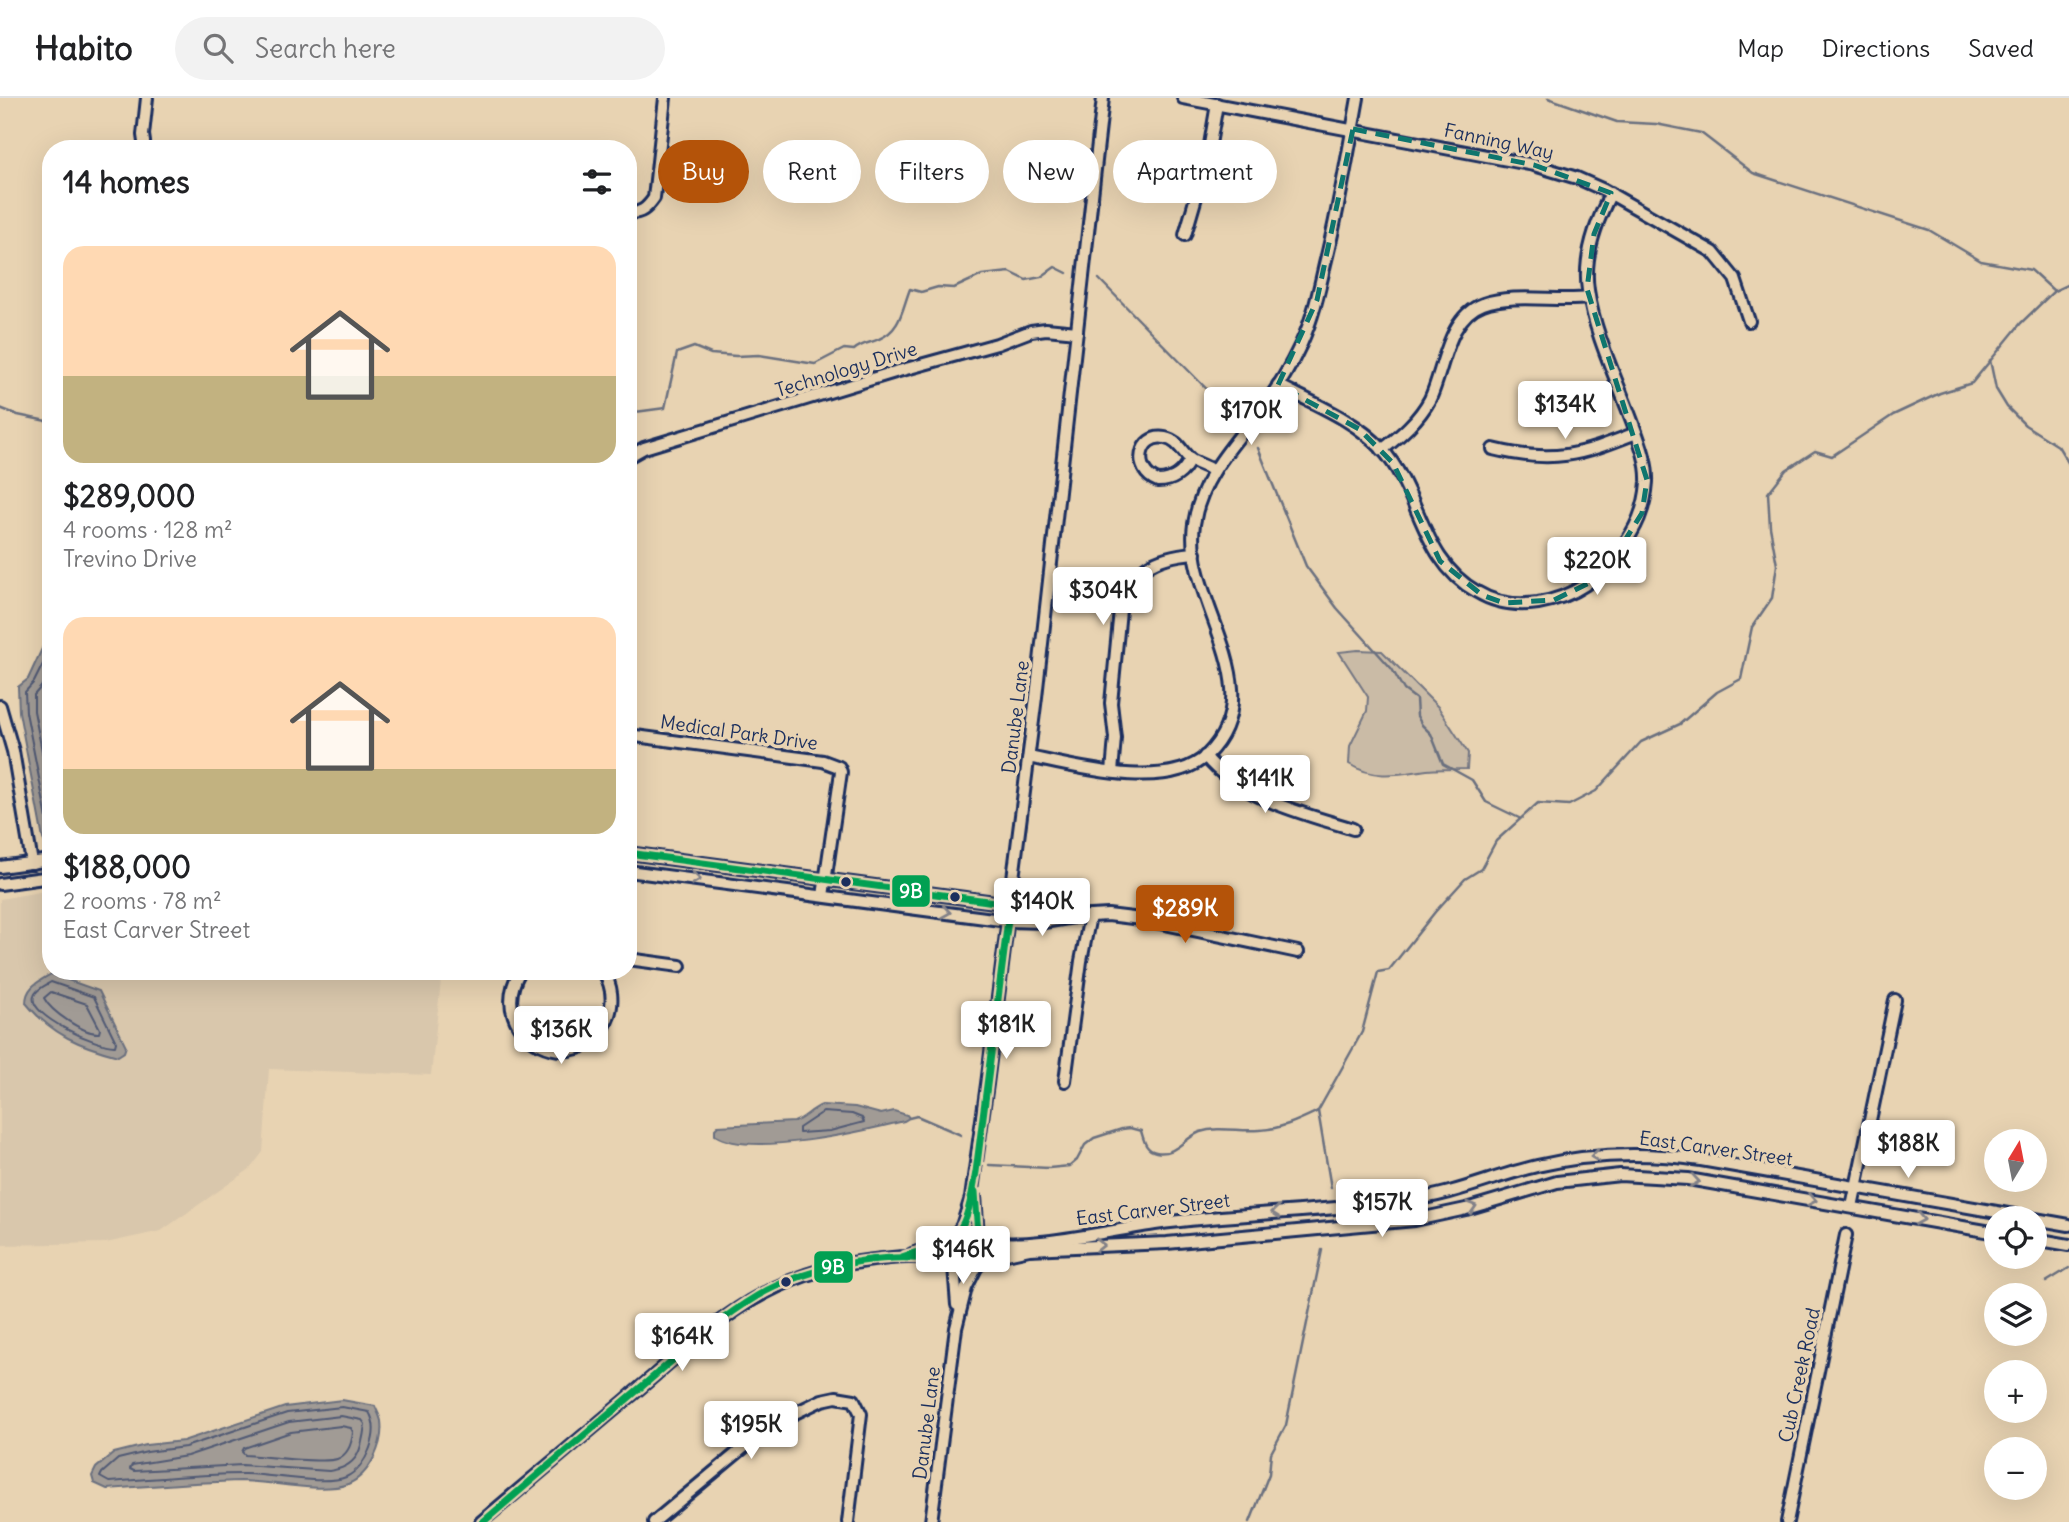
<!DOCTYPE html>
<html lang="en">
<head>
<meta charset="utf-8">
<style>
  :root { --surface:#fff; --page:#f2f2f2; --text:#202124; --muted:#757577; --line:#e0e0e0; --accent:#b45309 }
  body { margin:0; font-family:Delius,sans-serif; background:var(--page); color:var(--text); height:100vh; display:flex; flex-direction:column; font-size:26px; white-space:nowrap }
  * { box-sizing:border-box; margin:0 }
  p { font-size:23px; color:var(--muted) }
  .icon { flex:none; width:38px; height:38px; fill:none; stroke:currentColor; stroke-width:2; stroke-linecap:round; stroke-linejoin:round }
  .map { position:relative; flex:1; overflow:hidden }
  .details { position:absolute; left:42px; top:42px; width:595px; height:840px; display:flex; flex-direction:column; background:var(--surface); border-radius:28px; box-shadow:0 7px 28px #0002 }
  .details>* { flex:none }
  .top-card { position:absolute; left:658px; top:42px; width:665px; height:63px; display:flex; gap:14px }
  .needle { width:46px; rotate:10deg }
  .controls { position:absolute; left:1984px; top:1031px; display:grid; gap:14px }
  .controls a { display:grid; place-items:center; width:63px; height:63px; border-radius:50%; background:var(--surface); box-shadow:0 7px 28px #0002; font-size:35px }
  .price { position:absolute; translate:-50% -60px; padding:0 16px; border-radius:7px; background:#fff; color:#222; font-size:23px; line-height:46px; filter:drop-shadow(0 2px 4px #0008) }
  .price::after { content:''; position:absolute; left:50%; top:42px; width:21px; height:16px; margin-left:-10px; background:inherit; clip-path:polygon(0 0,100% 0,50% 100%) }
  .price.selected { background:var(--accent); color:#fff }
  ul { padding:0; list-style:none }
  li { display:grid; align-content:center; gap:14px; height:371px; padding:0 21px }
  li span { display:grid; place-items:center; height:217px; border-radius:21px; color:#555 }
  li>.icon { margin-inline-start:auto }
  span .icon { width:126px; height:126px; fill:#fffc; stroke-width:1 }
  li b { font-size:30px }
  h2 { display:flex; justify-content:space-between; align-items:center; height:84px; padding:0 21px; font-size:30px }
  .chip { padding:0 24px; border-radius:32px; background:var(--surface); box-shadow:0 7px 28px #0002; font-size:24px; line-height:63px }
  .chip.selected { background:var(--accent); color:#fff }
  header { display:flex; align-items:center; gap:42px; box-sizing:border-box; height:98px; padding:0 35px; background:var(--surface); border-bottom:2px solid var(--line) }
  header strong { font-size:33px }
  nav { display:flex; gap:38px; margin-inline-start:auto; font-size:24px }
  .search { width:490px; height:63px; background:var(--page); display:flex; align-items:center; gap:18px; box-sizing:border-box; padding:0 24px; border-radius:38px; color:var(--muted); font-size:26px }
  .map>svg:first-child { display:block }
</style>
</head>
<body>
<header>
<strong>Habito</strong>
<div class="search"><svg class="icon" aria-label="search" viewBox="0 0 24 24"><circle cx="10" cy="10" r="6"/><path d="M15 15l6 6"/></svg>Search here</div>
<nav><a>Map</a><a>Directions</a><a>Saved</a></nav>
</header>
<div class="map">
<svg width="2069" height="1424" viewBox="0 0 2069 1424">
  <rect width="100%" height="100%" fill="#e8d3b2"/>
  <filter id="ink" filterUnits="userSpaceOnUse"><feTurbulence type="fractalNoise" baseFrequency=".0143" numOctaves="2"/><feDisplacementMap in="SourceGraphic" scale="14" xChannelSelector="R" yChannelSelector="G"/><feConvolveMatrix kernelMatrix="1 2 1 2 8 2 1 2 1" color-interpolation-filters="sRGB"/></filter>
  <g filter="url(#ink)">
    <polygon fill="#d9c7ac" points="51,792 51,873 442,873 431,977 269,971 263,1054 250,1071 161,1133 106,1145 0,1147 0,801"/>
    <path fill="#cabba6" stroke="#727582" stroke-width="2" d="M1358 552 1382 553 1438 609 1468 655 1467 671C1453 671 1440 671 1427 672 1399 676 1374 682 1349 666L1350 648 1367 613 1368 599 1339 554Z"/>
    <g fill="#a19b95" stroke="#6b707f" stroke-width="2">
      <polygon points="46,542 51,542 51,748 47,749 43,741 19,614 18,589 28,581"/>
      <path d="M51 876 99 893 126 948 124 954 118 958C80 948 52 937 26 905 26 889 38 884 51 876Z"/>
      <path d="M822 1007 855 1009 881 1016 894 1013 907 1017 909 1020 904 1023C864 1033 749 1060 715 1037V1031L718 1028 794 1024C805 1020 811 1011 822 1007Z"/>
      <path d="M342 1302 375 1308C377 1313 380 1318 381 1323 384 1346 370 1377 348 1386 323 1396 270 1383 241 1383 197 1384 152 1388 107 1391L94 1385 92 1378 96 1370 114 1355 146 1347 183 1343 285 1309Z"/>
    </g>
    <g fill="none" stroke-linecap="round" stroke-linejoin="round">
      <g stroke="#515a74" stroke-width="2">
        <polyline points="51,550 34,584 25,594 26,614 51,741"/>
        <polyline points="51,571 41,589 34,597 34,613 51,698"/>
        <path d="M51 884 94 899 116 944 115 948C99 949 27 918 34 898 36 891 46 887 51 884Z"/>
        <path d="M51 894 87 906 100 931 99 935C84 936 51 914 44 900Z"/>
        <polygon points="823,1014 852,1016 862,1020 864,1024 830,1033 799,1035 799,1030"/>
        <path d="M342 1309 369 1314C381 1334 367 1369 346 1379 325 1388 270 1376 244 1376 199 1376 154 1381 109 1384L100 1379 102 1375 118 1361 147 1354 185 1349 287 1315Z"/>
        <path d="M341 1318 362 1322 365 1326C362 1352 358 1369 329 1373L242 1367 134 1373 130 1371 132 1367 187 1358 289 1324Z"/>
        <path d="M341 1328 351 1330 353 1334C352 1344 348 1357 337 1361 323 1366 264 1358 245 1357L242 1354 244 1350 291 1334Z"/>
      </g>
      <g stroke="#6b707f" stroke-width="2.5">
        <polyline points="1548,0 1617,24 1656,26 1701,35 1753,75 1929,132 1981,163 2031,172 2054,193"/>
        <polyline points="1099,181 1236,321"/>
        <polyline points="1990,262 1996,291 2007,309 2025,327 2058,348 2069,366"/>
        <polyline points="0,310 18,317 51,324"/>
        <path d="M628 315 665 310 677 255 694 249 711 256 736 258 759 257 815 266 844 251 854 252C863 244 869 246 879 241 901 232 902 211 910 191L921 194 938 189 954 190 982 177 1010 174 1026 182 1041 179 1055 169 1067 175"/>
        <polyline points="1258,350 1306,468 1337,510 1392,571 1404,592 1416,601 1417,618 1422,627 1431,636 1443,666 1472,682 1486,704 1519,720"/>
        <polyline points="909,1020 917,1018 961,1037"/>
        <path d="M989 1067 1049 1070 1070 1068 1077 1062 1085 1047 1094 1040 1122 1031 1130 1030 1141 1033C1144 1042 1145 1052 1156 1054 1176 1058 1184 1040 1200 1034 1219 1028 1240 1034 1260 1032 1281 1031 1299 1022 1318 1013"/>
        <polyline points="1331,1090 1318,1013 1362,934 1378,874 1389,872 1435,814 1465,781 1481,771 1496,743 1538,705 1569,707 1596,693 1641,644 1680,626 1717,594 1741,581 1752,529 1772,500 1777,467 1770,429 1768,395 1786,372 1815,353 1832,358 1893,317 1940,295 1972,285 2021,225 2054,193 2069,186"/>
        <polyline points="2046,1184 2069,1170"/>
        <polyline points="1250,1424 1269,1376 1271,1355 1286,1327 1322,1152"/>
      </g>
      <defs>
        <g id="minor">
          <polyline points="1183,0 1534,67 1577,80 1604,92 1713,154 1735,181 1749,223"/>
          <polyline points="145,51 143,37 147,0"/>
          <path d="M628 115C641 116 647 110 654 100L665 0"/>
          <polyline points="1185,137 1208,58 1217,6"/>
          <path d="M1278 287C1314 306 1354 321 1382 351 1422 396 1420 462 1477 494 1495 505 1517 508 1538 505 1574 499 1599 481 1620 452 1636 431 1645 411 1647 384 1648 363 1639 342 1632 323 1617 282 1594 235 1588 192 1583 160 1596 124 1611 95"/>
          <path d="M1493 351C1554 366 1580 357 1636 335"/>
          <path d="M1382 352C1400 338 1419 322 1430 301 1444 272 1447 219 1483 206 1514 195 1556 204 1589 200"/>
          <polyline points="628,359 644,350 895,274 997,246 1031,233 1046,231 1077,234"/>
          <path d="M1190 361C1184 375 1173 383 1158 383 1131 373 1139 335 1165 340 1179 343 1181 353 1190 361 1195 365 1208 369 1214 373"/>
          <polyline points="0,608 13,653 32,765"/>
          <polyline points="628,637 823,663 839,669 841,674 823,798"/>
          <path d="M1205 658C1240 701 1303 715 1353 731"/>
          <path d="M1029 659C1076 669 1169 694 1207 657 1275 589 1183 503 1194 426 1201 376 1240 340 1269 301 1282 284 1292 265 1301 246 1313 220 1319 193 1325 166 1339 111 1348 55 1358 0"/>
          <path d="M1112 674 1115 640 1111 605 1120 512C1131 471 1154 458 1195 455"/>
          <polyline points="628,755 995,804 1045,811 1069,817"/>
          <polyline points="0,769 51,762"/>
          <polyline points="628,773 1008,823 1044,824 1074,819 1108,817 1141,821 1298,854"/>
          <polyline points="0,786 51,779"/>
          <polyline points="628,861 680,868"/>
          <path d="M520 873C481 940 583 986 608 920 614 904 612 887 603 873"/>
          <polyline points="1065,983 1081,863 1090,818"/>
          <polyline points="975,1098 978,1137"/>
          <polyline points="1852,1109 1895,902"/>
          <polyline points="2035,1121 2069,1127"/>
          <circle cx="966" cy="1153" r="19"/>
          <polyline points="956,1136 962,1128 971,1100 987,986 1036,599 1103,0"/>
          <polyline points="2035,1141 2069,1147"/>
          <path d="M982 1142C1021 1154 1112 1132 1155 1126 1240 1115 1325 1114 1409 1102 1454 1097 1494 1078 1537 1068 1592 1055 1646 1054 1701 1062L2031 1120"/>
          <polyline points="912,1156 950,1142"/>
          <polyline points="984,1161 1029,1151 1167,1145 1415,1122 1466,1111 1557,1084 1620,1077 1688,1081 1997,1135"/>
          <polyline points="954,1168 957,1207"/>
          <path d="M481 1424C530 1383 578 1342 627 1301 706 1234 759 1177 866 1163 894 1159 923 1156 950 1164"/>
          <polyline points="654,1424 772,1326 822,1302 836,1299 854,1302 861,1316 848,1424"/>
          <polyline points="931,1424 956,1230 966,1190 976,1170"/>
          <polyline points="1787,1424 1846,1137"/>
        </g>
      </defs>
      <use href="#minor" stroke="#1b2f5e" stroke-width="16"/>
      <use href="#minor" stroke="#e8d3b2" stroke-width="10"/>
      <defs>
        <g id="bus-1">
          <path d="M628 755 1010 806 976 1074C972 1094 969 1129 950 1142 939 1149 915 1154 902 1159"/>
          <path d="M483 1424C535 1379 588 1334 640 1290 678 1258 715 1223 757 1198 805 1169 914 1143 965 1173L981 1166 986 1156 985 1146 978 1137 975 1094"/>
        </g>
      </defs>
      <use href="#bus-1" stroke="#e8d3b2" stroke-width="12"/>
      <use href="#bus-1" stroke="#01a052" stroke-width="7"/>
    </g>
    <defs><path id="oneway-chevron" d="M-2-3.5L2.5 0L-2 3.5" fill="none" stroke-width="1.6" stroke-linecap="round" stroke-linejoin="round" transform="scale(1.75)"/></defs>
    <g stroke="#828188">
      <use href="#oneway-chevron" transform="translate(696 781) rotate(7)"/>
      <use href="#oneway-chevron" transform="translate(946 814) rotate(8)"/>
      <use href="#oneway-chevron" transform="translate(1595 1058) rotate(174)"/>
      <use href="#oneway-chevron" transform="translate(1695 1083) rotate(9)"/>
      <use href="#oneway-chevron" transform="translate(1812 1102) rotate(10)"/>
      <use href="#oneway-chevron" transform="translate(1472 1109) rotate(-17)"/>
      <use href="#oneway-chevron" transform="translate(1276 1114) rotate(175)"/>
      <use href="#oneway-chevron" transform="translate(1920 1121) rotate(10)"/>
      <use href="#oneway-chevron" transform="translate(1100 1147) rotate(-1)"/>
    </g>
  </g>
  <path fill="none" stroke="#0f766e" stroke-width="5" stroke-dasharray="14 9" stroke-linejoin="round" d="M1353 31 1534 67 1611 95 1594 136 1587 191 1647 382 1642 415 1614 460 1589 485 1554 502 1504 505 1482 497 1440 463 1393 365 1359 331 1278 287 1317 202Z"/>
  <g fill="#1b2f5e" stroke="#e8d3b2" stroke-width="2.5">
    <circle cx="846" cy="784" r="6"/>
    <circle cx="955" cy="799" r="6"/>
    <circle cx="786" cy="1184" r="6"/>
  </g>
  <g text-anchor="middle" stroke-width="7" stroke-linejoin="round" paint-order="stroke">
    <g font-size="19" fill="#1b2f5e" stroke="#e8d3b2">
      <text transform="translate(1499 43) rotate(12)" y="7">Fanning Way</text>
      <text transform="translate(846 271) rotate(-17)" y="7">Technology Drive</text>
      <text transform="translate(1015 619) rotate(-83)" y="7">Danube Lane</text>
      <text transform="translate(739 634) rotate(8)" y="7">Medical Park Drive</text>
      <text transform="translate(1716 1050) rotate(8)" y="7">East Carver Street</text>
      <text transform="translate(1153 1111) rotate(-7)" y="7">East Carver Street</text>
      <text transform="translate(1799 1277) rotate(-78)" y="7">Cub Creek Road</text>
      <text transform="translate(926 1325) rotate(-83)" y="7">Danube Lane</text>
    </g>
  </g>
  <g stroke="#e8d3b2" stroke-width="2.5">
    <rect x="891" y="776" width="40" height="34" rx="7" fill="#01a052"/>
    <rect x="813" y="1152" width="41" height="34" rx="7" fill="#01a052"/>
  </g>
  <g font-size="19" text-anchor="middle" font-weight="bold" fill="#fff">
    <text x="911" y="800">9B</text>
    <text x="833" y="1176">9B</text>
  </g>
</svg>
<div class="controls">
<a><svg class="needle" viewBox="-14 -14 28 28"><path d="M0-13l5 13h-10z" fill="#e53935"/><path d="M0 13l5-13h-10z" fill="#757577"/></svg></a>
<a><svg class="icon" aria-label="locate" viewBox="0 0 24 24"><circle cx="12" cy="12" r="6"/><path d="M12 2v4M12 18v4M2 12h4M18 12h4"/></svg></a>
<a><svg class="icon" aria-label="layers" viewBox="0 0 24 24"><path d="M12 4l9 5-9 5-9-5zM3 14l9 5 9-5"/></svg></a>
<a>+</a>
<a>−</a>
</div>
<b class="price" style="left:1565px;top:343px">$134K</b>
<b class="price" style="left:1251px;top:349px">$170K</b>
<b class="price" style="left:1597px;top:499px">$220K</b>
<b class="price" style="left:1103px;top:529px">$304K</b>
<b class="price" style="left:1265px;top:717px">$141K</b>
<b class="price" style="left:1042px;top:840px">$140K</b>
<b class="price selected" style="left:1185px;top:847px">$289K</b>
<b class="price" style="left:1006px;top:963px">$181K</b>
<b class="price" style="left:561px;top:968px">$136K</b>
<b class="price" style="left:1908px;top:1082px">$188K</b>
<b class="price" style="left:1382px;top:1141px">$157K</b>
<b class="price" style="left:963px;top:1188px">$146K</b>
<b class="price" style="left:682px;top:1275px">$164K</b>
<b class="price" style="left:751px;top:1363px">$195K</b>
<div class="top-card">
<a class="chip selected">Buy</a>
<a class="chip">Rent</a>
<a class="chip">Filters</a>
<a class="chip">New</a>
<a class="chip">Apartment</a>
</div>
<section class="details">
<h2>14 homes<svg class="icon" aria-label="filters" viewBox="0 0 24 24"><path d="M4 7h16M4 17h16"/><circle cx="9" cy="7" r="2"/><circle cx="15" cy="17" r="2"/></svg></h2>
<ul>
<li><span style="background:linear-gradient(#ffd9b3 60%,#c2b280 0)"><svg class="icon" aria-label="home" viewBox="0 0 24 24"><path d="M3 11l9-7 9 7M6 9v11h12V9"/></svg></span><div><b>$289,000</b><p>4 rooms · 128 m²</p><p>Trevino Drive</p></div></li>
<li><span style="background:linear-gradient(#ffd9b3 70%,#c2b280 0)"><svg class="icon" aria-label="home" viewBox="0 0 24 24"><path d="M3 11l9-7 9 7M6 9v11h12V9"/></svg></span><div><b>$188,000</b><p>2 rooms · 78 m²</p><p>East Carver Street</p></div></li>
</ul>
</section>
</div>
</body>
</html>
